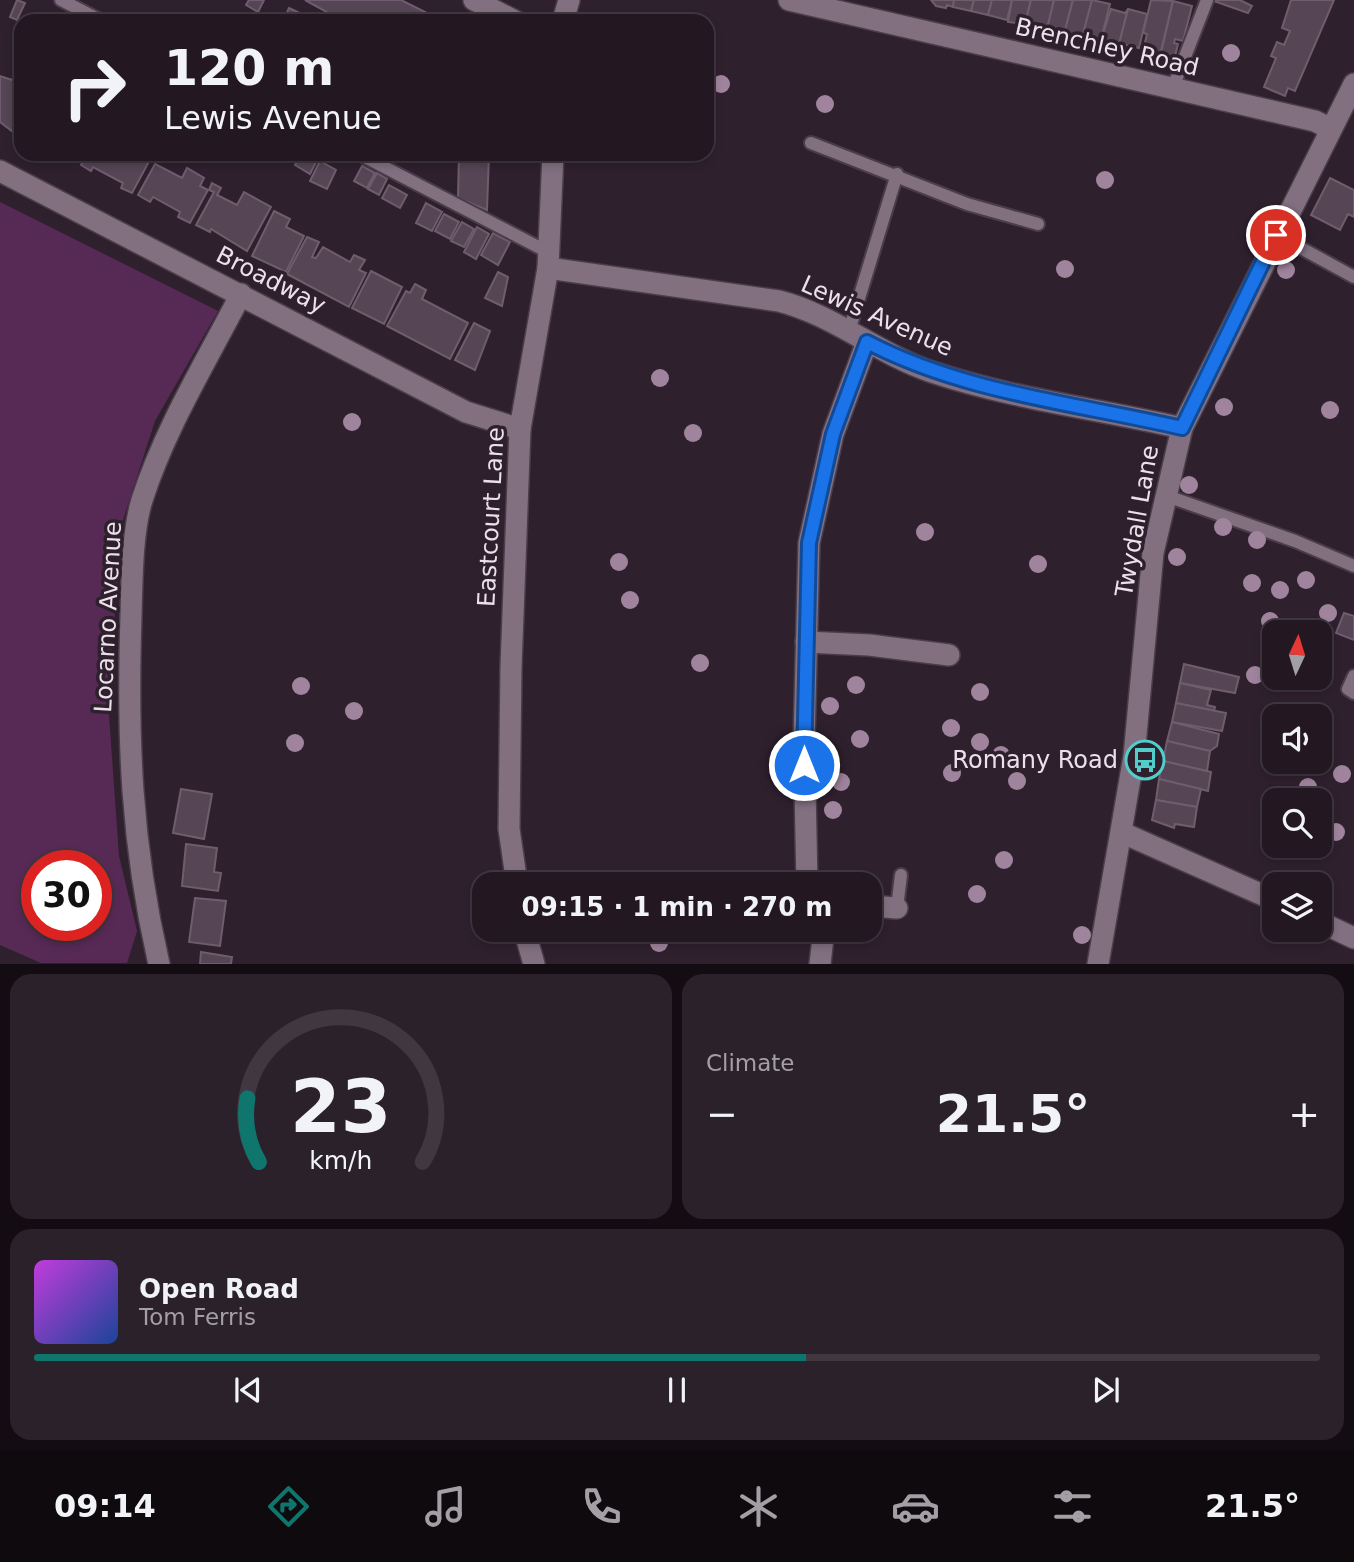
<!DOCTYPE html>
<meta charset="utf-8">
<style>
body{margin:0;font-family:"DejaVu Sans",sans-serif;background:#2b212a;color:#f1f3f6;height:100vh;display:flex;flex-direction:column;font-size:26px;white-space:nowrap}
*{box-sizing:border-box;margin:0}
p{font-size:23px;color:#a3a0a5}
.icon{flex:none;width:38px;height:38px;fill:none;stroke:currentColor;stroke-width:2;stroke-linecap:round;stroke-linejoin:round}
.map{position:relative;height:964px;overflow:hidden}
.sheet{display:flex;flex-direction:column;gap:10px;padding:10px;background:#130d13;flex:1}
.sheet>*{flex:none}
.guide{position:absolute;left:14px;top:14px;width:700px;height:147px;border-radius:21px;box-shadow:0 4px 10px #0003,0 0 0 2px #403740;background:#231822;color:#f1f3f6;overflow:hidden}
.needle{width:46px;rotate:4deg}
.controls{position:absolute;left:1262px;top:620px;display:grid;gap:14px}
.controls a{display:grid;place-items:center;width:70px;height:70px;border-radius:14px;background:#231822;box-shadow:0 4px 10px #0003,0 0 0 2px #403740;font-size:35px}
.speed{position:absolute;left:21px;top:850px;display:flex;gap:14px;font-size:35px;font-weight:700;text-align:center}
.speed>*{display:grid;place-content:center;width:91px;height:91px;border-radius:50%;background:#231822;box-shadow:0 4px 10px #0003,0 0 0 2px #403740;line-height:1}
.speed .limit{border:10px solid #d22;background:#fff;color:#111}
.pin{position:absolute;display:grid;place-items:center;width:60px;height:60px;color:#fff;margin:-30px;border:4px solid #fff;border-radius:50%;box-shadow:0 2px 7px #0007}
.me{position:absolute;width:77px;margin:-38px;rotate:0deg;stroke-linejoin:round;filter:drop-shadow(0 0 5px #0008)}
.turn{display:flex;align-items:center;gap:24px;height:147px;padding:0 35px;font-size:32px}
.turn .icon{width:91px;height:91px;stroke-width:2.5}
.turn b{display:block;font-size:49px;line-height:60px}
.big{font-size:52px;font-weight:700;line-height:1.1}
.sheet .tile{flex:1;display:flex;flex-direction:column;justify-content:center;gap:10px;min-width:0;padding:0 24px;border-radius:21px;background:#2b212a}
.sheet .dial{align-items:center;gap:0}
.dial svg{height:182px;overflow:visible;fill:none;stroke:#403740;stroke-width:7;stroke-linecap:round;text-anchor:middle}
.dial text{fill:#f1f3f6;stroke:none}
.song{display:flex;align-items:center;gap:21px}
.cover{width:84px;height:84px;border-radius:10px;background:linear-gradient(135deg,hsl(290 70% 55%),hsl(220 70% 35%))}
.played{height:7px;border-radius:4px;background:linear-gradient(90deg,#0f766e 60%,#403740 60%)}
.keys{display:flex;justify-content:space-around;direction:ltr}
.heat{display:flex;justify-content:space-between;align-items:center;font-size:38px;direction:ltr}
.sheet .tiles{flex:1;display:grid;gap:10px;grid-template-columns:1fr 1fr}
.tile:last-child{grid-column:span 2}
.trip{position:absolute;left:472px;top:872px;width:410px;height:70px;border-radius:21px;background:#231822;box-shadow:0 4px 10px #0003,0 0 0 2px #403740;font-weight:700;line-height:70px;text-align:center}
.menu{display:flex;height:112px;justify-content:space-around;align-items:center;background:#0e0a0e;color:#a3a0a5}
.menu .icon{width:49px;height:49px}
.menu .active{color:#0f766e}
.menu b{font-size:32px;color:#f1f3f6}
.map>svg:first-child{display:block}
</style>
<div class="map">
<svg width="1354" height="964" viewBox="0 0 1354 964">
<rect width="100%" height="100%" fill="#2f202e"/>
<path fill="#572a56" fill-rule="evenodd" d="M0,202L218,311L155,421L122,523L108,701L119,856L137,931L127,963H41L0,945ZM37,866H96V926H37Z"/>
<g fill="#564555" stroke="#6f5d6e" stroke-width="2">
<polygon points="17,0 25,3 17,20 10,17"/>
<polygon points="249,0 264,0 258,12 246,5"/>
<polygon points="305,0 401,0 435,17 433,21 374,21 363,16 361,21 345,18 343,21"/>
<polygon points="931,0 954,0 953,7 947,5 946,8 936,6"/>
<polygon points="954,0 974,0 971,11 953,7"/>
<polygon points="974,0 992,0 988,15 971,11"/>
<polygon points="992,0 1012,0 1007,20 988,15"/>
<polygon points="1012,0 1031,0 1025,24 1008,22"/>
<polygon points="1031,0 1054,0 1047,29 1025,24"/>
<polygon points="1054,0 1073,0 1064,34 1047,29"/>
<polygon points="1073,0 1092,0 1082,38 1064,34"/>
<polygon points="1092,0 1110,4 1100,43 1082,38"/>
<polygon points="1151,0 1173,1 1160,55 1143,51 1147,34 1143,33"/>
<polygon points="1211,0 1240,0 1252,6 1248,13"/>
<polygon points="1291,0 1334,0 1295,91 1288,88 1285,96 1264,87 1276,58 1271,56 1277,42 1284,45 1290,31 1282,28"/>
<polygon points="1173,1 1192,6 1183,41 1175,39 1174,43 1178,44 1175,56 1161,53"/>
<polygon points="289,8 304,15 301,21 283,21"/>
<polygon points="1111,9 1125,13 1128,9 1118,48 1100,43"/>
<polygon points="1128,9 1147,14 1139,48 1126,45 1124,49 1118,48"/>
<polygon points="16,73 21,76 18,92 21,94 21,127 17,135 0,122 0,76 12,80"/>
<polygon points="87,154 135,154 142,158 144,154 153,154 132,193 121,188 123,183 93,167 91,171 81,165"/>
<polygon points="301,154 320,154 310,174 295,165"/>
<polygon points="459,154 489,154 487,210 458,198"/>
<polygon points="320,161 336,170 327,189 310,181"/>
<polygon points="155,164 182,178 187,168 204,178 200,186 208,190 190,223 178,217 180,212 153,197 150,202 138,195"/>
<polygon points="362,166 375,173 367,188 354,181"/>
<polygon points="377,173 387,179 379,195 368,189"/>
<polygon points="1330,178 1354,190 1354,217 1348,214 1340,230 1311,215"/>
<polygon points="212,183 221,188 217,195 237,205 244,192 271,207 247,251 211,229 210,232 196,225 214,192 209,190"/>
<polygon points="389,185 407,195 400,208 382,198"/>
<polygon points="426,203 442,212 432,231 416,223"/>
<polygon points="274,211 290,219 286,227 304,236 286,272 252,256"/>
<polygon points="444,214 459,222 450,239 435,231"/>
<polygon points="462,222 474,229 464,247 451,241"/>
<polygon points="477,227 489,234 476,259 464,252"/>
<polygon points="493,233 510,242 498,265 481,255"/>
<polygon points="307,237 319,242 312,257 316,258 323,247 350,262 354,255 365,260 359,270 366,273 349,307 287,274"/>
<polygon points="371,271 402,287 384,324 352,308"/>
<polygon points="498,272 508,277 502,306 485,298"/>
<polygon points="415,284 426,290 422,299 468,323 450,359 387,326 406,291 410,293"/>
<polygon points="474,323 490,331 475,370 455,360"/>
<polygon points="1344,613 1354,616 1354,640 1336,633"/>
<polygon points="1184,664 1239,677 1235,693 1180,683"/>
<polygon points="1180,683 1211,690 1207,705 1215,707 1214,711 1176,703"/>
<polygon points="1176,703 1226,713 1222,731 1172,722"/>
<polygon points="1172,722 1219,734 1217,746 1210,751 1167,741"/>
<polygon points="1167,741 1210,751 1207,771 1163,761"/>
<polygon points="1163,761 1211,772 1208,791 1159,779"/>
<polygon points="1159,779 1201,789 1197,807 1156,800"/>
<polygon points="181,789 212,794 204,839 173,833"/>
<polygon points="1156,800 1197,807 1194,827 1175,824 1174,828 1152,820"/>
<polygon points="186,844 217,848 214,872 221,873 218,891 182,886"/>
<polygon points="195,898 226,901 220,946 189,942"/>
<polygon points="201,952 232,957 231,964 200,964"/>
</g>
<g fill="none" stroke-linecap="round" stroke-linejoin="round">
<defs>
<g id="lane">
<polyline points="61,0 102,21"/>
<polyline points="1172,90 1207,0"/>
<polyline points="811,143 967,204 1038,224"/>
<polyline points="359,154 548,252"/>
<polyline points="1277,235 1354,277"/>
<polyline points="849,331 897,174"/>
<polyline points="1164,495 1295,541 1354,566"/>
<polyline points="1354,676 1348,689 1354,693"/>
<polyline points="897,908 901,875"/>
</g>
<g id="street">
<polyline points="474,0 515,21"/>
<polyline points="789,0 1315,121 1331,129"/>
<polyline points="563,21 569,0"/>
<polyline points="0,171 466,412 520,429"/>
<path d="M548,268L779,301C834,315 878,354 932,372C1013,399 1099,409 1182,428"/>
<polyline points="806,642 869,645 949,655"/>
<polyline points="1123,833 1274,900"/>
<polyline points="517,884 509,829 511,667 520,429 548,268 553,154"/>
<polyline points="807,884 804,741 809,543 833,434 867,342"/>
<polyline points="870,906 897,908"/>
<polyline points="1320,922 1354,938"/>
<polyline points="524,929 534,964"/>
<path d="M159,964C131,843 127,739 131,616C132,581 132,532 142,500C165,428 207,360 241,294"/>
<polyline points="820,964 824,929"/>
<polyline points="1098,964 1134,756 1153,553 1182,428 1354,84"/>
</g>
</defs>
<use href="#lane" stroke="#4a3d49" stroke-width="16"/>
<use href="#street" stroke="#4a3d49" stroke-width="24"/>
<use href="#lane" stroke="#827081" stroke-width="12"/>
<use href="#street" stroke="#827081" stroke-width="21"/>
</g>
<g fill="#a0849e">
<circle cx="1231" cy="53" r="9"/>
<circle cx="721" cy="84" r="9"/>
<circle cx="825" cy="104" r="9"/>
<circle cx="1105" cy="180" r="9"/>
<circle cx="1065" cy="269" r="9"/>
<circle cx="1286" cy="270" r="9"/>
<circle cx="660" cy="378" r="9"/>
<circle cx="1224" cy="407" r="9"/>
<circle cx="1330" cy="410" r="9"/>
<circle cx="352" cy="422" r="9"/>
<circle cx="693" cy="433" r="9"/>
<circle cx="1189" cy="485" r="9"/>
<circle cx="1223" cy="527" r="9"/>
<circle cx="925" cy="532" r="9"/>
<circle cx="1257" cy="540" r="9"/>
<circle cx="1177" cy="557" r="9"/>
<circle cx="619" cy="562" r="9"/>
<circle cx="1038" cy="564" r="9"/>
<circle cx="1306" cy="580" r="9"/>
<circle cx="1252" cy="583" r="9"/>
<circle cx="1280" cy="590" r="9"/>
<circle cx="630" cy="600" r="9"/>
<circle cx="1328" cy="613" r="9"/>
<circle cx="1270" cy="621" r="9"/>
<circle cx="700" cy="663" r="9"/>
<circle cx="1255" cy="675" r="9"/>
<circle cx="856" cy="685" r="9"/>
<circle cx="301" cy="686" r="9"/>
<circle cx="980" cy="692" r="9"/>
<circle cx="830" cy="706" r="9"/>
<circle cx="354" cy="711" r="9"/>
<circle cx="951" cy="728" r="9"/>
<circle cx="860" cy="739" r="9"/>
<circle cx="980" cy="742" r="9"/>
<circle cx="295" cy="743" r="9"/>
<circle cx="828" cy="755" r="9"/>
<circle cx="1001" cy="755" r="9"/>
<circle cx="952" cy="773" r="9"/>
<circle cx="1342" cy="774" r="9"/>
<circle cx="1017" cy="781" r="9"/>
<circle cx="841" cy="782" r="9"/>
<circle cx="1308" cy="787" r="9"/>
<circle cx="833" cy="810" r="9"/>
<circle cx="1336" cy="832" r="9"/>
<circle cx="1004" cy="860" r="9"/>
<circle cx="977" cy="894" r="9"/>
<circle cx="1082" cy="935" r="9"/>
<circle cx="659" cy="943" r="9"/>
</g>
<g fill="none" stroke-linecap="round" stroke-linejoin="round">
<defs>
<path id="route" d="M804,765L809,543L833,434L867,342C965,393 1075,403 1182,428L1276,235"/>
</defs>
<use href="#route" stroke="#114b97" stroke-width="18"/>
<use href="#route" stroke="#1a73e8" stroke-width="12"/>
</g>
<defs>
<symbol id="bus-ring" viewBox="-11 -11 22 22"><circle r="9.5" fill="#2f202e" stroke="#53cdc9" stroke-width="1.5"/><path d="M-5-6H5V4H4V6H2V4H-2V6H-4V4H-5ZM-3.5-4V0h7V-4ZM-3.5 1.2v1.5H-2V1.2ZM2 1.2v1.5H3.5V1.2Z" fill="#53cdc9"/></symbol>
</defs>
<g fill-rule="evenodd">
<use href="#bus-ring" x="1123" y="738" width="44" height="44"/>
</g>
<g text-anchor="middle" stroke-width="7" stroke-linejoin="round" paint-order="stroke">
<g font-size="24" fill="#ece1eb" stroke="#2f202e">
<text transform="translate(1107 47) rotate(13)" y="8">Brenchley Road</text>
<text transform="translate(271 280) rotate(27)" y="8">Broadway</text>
<text transform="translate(877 316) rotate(24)" y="8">Lewis Avenue</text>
<text transform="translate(491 517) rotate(-87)" y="8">Eastcourt Lane</text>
<text transform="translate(1137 521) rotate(-80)" y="8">Twydall Lane</text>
<text transform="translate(108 617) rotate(-87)" y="8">Locarno Avenue</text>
</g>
<g font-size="24" fill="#ece1eb" stroke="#2f202e" text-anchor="end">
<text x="1118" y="768">Romany Road</text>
</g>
</g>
</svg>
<div class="controls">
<a><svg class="needle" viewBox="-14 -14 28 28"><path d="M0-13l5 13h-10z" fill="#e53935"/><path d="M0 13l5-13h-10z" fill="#a3a0a5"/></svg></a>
<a><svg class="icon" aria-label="sound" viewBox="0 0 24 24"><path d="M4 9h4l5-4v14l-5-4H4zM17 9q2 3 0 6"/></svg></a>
<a><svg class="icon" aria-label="search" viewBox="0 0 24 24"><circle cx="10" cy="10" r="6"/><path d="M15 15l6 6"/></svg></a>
<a><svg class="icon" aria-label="layers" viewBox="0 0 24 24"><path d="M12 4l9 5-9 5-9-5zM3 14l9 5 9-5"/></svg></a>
</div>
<div class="speed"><div class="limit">30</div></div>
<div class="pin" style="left:1276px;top:235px;background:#d93025"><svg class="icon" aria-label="arrive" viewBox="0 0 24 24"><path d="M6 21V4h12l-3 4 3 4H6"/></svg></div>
<svg class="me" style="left:804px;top:765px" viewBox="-20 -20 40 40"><circle r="17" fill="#1a73e8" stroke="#fff" stroke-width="3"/><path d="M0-11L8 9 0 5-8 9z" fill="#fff"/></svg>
<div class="trip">09:15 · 1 min · 270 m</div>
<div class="guide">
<div class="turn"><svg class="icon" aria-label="right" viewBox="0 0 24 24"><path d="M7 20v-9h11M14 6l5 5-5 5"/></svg><div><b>120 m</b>Lewis Avenue</div></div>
</div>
</div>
<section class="sheet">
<div class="tiles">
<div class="tile dial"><svg viewBox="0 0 100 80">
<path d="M14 69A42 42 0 1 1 86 69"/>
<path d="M14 69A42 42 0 0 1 9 41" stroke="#0f766e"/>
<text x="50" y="56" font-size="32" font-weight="700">23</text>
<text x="50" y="72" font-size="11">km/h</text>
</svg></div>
<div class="tile"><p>Climate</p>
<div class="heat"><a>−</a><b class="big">21.5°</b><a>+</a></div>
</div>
<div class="tile">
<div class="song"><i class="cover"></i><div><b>Open Road</b><p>Tom Ferris</p></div></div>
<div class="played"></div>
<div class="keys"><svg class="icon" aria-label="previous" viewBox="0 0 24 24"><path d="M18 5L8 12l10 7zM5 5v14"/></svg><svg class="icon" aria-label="pause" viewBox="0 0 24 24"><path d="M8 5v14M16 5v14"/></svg><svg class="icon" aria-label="next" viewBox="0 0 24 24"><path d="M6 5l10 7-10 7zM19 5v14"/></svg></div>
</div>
</div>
</section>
<nav class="menu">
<b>09:14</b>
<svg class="icon active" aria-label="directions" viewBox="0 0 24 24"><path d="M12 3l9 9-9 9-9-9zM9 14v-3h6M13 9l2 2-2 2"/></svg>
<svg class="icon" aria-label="music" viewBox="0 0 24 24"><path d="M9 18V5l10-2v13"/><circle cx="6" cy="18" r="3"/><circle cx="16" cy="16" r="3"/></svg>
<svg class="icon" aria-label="phone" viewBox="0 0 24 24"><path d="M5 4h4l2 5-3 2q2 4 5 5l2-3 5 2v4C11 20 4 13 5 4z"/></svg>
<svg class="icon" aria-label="climate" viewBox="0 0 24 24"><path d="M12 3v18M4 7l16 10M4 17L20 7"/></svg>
<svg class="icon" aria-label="car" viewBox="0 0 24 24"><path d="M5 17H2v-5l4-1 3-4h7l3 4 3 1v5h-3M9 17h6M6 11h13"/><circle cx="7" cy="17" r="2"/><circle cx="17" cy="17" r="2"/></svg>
<svg class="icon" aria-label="filters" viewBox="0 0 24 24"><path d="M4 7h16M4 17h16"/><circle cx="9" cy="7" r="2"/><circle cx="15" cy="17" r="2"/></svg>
<b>21.5°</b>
</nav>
